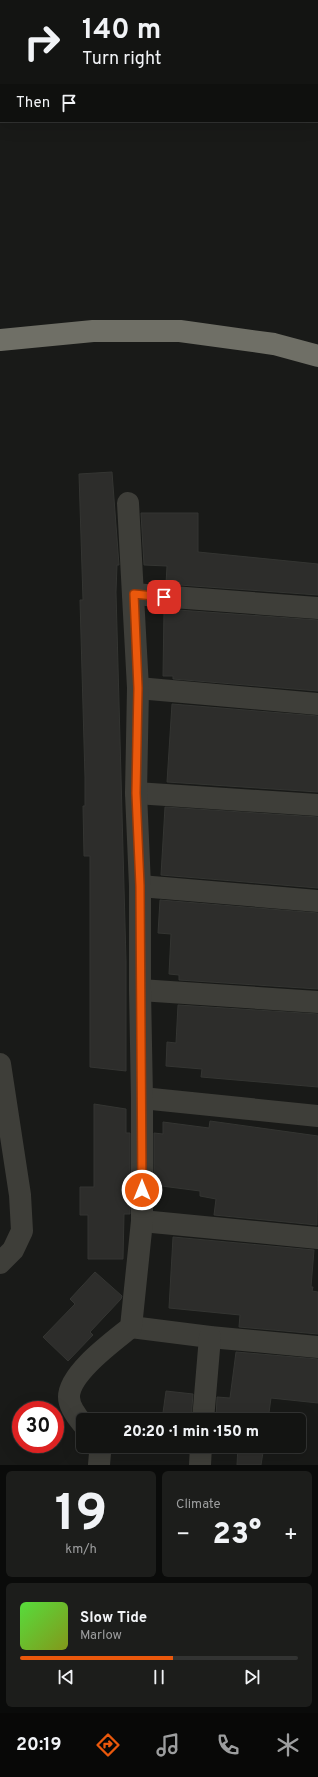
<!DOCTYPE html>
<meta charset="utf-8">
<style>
body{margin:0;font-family:Overpass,sans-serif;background:#1c1d1b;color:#f1f3f6;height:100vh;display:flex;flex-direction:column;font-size:15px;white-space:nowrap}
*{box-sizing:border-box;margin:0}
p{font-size:13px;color:#9d9e9f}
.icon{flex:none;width:22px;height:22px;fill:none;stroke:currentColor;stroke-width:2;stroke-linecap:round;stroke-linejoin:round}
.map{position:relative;height:1465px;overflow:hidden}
.sheet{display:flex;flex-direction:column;gap:6px;padding:6px;background:#0a0b0a;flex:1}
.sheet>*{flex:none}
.guide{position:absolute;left:0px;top:0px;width:318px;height:122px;box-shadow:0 4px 16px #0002,0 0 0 1px #323332;background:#131412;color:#f1f3f6;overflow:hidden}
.speed{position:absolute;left:12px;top:1401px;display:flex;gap:8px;font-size:20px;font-weight:700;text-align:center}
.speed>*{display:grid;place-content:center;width:52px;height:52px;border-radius:50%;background:#131412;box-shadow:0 4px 16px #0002,0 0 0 1px #323332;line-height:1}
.speed .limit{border:6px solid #d22;background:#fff;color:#111}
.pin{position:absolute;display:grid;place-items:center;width:34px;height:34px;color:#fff;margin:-17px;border-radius:8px;box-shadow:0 2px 6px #0006}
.me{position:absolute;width:44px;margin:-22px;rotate:0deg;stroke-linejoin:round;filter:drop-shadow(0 0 3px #0008)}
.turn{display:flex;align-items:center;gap:14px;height:84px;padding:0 16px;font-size:18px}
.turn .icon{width:52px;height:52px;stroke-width:2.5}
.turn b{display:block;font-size:28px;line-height:34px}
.then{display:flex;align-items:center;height:38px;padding:0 16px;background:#0003;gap:8px;font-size:15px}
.big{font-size:30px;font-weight:800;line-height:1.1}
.sheet .card{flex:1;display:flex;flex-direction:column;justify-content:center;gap:6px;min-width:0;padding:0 14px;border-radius:6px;background:#1c1d1b}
.sheet .dial{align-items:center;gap:0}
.dial b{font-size:52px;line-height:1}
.song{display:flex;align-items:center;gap:12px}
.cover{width:48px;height:48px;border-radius:6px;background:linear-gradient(135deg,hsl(110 70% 55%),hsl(70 70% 35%))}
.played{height:4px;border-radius:2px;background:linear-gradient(90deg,#ea580c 55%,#323332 55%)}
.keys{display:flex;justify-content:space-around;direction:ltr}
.heat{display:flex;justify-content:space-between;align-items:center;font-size:22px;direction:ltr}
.sheet .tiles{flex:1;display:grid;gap:6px;grid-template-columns:1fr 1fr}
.card:last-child{grid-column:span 2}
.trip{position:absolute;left:76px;top:1413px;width:230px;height:40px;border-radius:6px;background:#131412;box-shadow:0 4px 16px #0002,0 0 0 1px #323332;font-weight:800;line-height:40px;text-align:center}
.dock{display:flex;height:64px;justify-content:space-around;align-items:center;background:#080807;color:#9d9e9f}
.dock .icon{width:28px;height:28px}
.dock .selected{color:#ea580c}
.dock b{font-size:18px;color:#f1f3f6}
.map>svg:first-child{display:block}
</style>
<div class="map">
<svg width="318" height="1465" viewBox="0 0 318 1465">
<rect width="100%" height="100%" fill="#191a18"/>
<g fill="#2d2d2b" stroke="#343532">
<polygon points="112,472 119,565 117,565 116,592 126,961 126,1071 90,1067 90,856 84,856 83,806 85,806 85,778 80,600 83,600 79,474"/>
<polygon points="141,513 198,513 198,552 318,564 318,595 166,584 167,566 144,565"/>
<polygon points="164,609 318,620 318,691 173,679 173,676 163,676"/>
<polygon points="172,704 318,716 318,792 167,782"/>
<polygon points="165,807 318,817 318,888 161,875"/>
<polygon points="160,900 318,913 318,989 179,980 179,975 169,974 171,934 158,933"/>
<polygon points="178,1005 318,1014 318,1087 201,1077 202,1069 166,1066 167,1042 176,1043"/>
<polygon points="94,1104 126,1109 126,1133 130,1133 130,1214 124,1214 123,1259 88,1259 88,1215 80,1215 80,1187 94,1187"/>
<polygon points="210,1121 318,1136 317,1225 214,1215 216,1199 200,1196 200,1191 154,1185 154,1133 163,1134 163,1122 209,1128"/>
<polygon points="173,1237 314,1250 311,1287 313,1287 312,1291 318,1292 318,1334 239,1327 240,1315 169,1308"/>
<polygon points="95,1272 122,1296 121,1299 90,1332 93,1335 68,1361 43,1337 75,1304 70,1299"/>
<polygon points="236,1352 318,1359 318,1403 271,1398 268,1420 216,1420 217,1397 230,1398"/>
<polygon points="166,1391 193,1394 191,1420 162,1420"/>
<polygon points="238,1446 264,1446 261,1465 237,1465"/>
</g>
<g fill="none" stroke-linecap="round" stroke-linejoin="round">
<g stroke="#3e3e39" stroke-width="22">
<polyline points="133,594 318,608"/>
<polyline points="138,688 318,704"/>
<polyline points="136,793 318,805"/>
<polyline points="140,886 318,901"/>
<polyline points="140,990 318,1002"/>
<polyline points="0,1064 20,1195 22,1231 13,1250 0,1263"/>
<polyline points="142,1098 318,1116"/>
<polyline points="142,1221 318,1238"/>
<polyline points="131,1327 210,1337 318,1347"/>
<polyline points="203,1420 210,1337"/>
<path d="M83,1424C77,1417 69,1407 69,1397C69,1373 114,1341 131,1327L142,1221V1098L140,990V886L136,793L138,688L128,503"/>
<polyline points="98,1446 100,1453 99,1465"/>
<polyline points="200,1465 201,1446"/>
</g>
<polyline stroke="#6f6f66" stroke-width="22" points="0,340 93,331 180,331 274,344 318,356"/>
</g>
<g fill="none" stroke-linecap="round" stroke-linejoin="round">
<defs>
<polyline id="route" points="142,1190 140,886 136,793 138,688 134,594 164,597"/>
</defs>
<use href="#route" stroke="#983908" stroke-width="10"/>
<use href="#route" stroke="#ea580c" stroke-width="7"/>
</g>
</svg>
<div class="speed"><div class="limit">30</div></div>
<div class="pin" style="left:164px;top:597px;background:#d93025"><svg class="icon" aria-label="arrive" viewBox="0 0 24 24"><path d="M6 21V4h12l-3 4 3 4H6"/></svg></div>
<svg class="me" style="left:142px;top:1190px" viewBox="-20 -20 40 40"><circle r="17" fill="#ea580c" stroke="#fff" stroke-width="3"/><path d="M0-11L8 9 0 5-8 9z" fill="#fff"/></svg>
<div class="trip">20:20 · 1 min · 150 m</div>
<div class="guide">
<div class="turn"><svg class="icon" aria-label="right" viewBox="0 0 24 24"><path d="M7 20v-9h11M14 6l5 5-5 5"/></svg><div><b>140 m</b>Turn right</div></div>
<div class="then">Then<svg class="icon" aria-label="arrive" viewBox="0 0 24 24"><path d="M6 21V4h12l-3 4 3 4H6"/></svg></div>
</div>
</div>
<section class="sheet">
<div class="tiles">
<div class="card dial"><b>19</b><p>km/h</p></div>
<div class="card"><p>Climate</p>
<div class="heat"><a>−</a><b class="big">23°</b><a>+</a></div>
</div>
<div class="card">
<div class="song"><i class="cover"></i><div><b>Slow Tide</b><p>Marlow</p></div></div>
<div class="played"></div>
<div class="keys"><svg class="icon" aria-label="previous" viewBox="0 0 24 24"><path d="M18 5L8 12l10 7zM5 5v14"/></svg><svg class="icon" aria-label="pause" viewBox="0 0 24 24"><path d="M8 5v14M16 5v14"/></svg><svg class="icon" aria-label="next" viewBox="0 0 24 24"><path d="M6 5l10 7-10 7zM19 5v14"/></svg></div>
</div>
</div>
</section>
<nav class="dock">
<b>20:19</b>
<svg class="icon selected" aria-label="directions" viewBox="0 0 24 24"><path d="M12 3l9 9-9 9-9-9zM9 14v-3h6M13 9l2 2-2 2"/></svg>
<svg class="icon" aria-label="music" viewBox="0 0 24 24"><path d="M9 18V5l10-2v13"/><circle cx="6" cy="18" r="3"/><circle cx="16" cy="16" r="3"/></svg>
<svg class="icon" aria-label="phone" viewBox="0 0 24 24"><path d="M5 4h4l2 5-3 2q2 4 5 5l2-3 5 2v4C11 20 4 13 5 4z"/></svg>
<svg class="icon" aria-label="climate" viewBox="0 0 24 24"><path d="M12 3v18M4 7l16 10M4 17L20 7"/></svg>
</nav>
